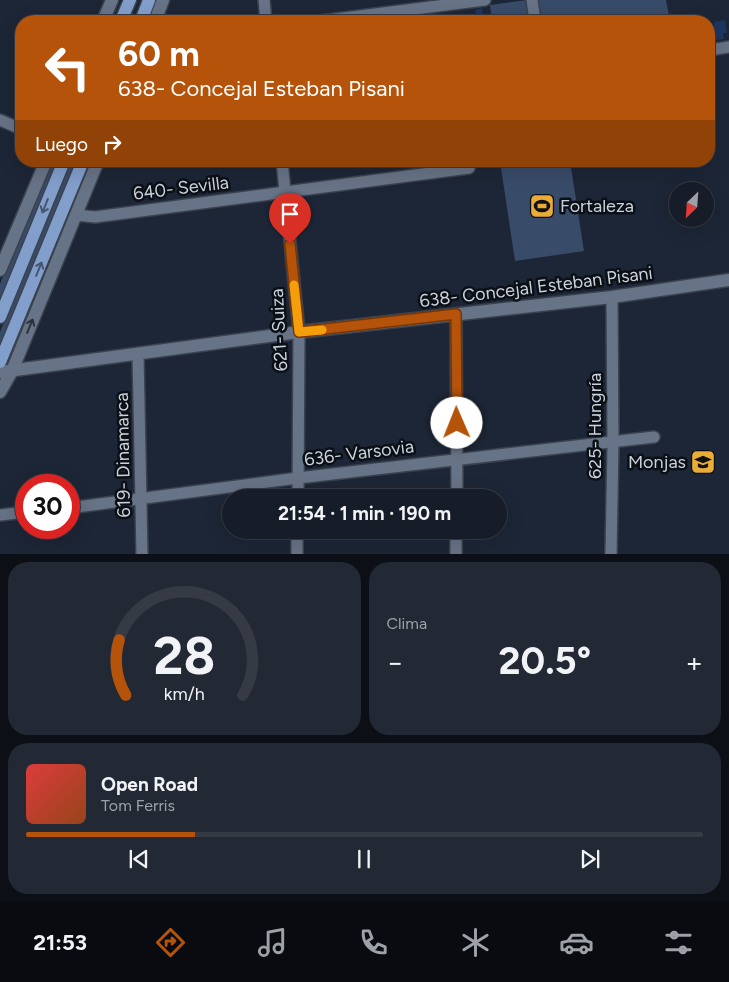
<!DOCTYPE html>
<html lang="es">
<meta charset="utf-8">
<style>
body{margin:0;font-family:Figtree,sans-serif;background:#232934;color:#f1f3f6;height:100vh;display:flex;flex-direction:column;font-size:19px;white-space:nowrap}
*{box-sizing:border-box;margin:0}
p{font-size:16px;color:#9ea1a8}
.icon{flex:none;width:28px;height:28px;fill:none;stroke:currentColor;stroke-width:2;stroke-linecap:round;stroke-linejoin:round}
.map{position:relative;height:554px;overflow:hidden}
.details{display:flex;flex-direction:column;gap:8px;padding:8px;background:#0c0f16;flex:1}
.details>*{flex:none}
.top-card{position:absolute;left:15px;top:15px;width:700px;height:152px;border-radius:20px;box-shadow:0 5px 20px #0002,0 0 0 1px #353a45;background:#b45309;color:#fff;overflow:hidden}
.needle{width:32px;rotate:205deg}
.controls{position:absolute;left:669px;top:182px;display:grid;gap:10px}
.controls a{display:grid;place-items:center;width:45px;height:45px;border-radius:50%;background:#161c28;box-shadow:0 5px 20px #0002,0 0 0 1px #353a45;font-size:25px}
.speed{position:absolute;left:15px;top:474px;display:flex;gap:10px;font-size:25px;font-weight:700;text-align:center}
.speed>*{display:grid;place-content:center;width:65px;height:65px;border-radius:50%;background:#161c28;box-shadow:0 5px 20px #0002,0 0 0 1px #353a45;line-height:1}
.speed .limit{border:8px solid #d22;background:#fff;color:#111}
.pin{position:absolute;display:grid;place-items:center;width:42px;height:42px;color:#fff;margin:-51px -21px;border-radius:50% 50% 50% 0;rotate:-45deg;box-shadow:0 0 5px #0007}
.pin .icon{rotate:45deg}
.me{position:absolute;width:55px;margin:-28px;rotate:359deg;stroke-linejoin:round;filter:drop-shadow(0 0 4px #0008)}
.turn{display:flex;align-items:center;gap:18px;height:105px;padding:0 20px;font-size:22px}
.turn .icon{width:65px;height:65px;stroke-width:2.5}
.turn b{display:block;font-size:35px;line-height:42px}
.then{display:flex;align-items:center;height:48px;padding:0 20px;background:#0003;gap:10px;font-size:19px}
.big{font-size:38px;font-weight:700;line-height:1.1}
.details .widget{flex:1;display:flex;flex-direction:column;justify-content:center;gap:8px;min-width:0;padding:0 18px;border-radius:20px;background:#232934}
.details .dial{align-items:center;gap:0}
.dial svg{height:130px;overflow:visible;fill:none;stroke:#353a45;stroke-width:7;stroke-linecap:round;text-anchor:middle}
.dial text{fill:#f1f3f6;stroke:none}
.song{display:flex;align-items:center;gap:15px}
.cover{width:60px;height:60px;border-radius:8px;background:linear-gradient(135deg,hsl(0 70% 55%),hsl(20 70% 35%))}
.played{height:5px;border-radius:2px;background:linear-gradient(90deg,#b45309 25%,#353a45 25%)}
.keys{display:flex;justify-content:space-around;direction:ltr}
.heat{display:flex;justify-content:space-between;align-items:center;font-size:28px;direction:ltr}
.details .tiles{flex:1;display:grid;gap:8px;grid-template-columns:1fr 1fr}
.widget:last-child{grid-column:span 2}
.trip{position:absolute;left:222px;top:489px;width:285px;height:50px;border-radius:25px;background:#161c28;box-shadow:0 5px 20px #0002,0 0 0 1px #353a45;font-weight:700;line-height:50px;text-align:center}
.tabs{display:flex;height:80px;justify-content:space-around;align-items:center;background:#090b10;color:#9ea1a8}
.tabs .icon{width:35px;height:35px}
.tabs .active{color:#b45309}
.tabs b{font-size:22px;color:#f1f3f6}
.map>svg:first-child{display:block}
</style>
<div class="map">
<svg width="729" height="555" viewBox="0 0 729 555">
<rect width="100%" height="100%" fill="#1d2636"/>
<g fill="#384b69">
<polygon points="527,0 529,21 492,21 490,5"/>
<polygon points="537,0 666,0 670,21 540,21"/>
<polygon points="50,161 59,161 0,306 0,284"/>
<polygon points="71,161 79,161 0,355 0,332"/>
<polygon points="88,161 94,161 15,355 9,356"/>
<polygon points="500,161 570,161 584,251 515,261"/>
</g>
<g fill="#1d3660">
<polygon points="482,8 484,21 470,21 470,17 476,17 475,10"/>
<polygon points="725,20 727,33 723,33 724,39 716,40 714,22"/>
</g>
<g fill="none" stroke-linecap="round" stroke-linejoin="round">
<defs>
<g id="minor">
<polyline points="264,0 266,21"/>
<polyline points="532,0 535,21"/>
<polyline points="320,21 485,0"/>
<polyline points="709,50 729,47"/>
<polyline points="0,120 21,129"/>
<polyline points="282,161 299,332 298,498"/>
<polyline points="76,215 95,217 469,168"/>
<polyline points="456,314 457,498"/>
<polyline points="138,354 142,555"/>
<polyline points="69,508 298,478 654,437"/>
<polyline points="0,515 26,512"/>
<polyline points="297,555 297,530"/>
<polyline points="456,555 456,530"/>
<polyline points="611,555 613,443 612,297"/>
</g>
<g id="tertiary">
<polyline points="103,21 112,0"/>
<polyline points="155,21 163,0"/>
<polyline points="0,270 46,161"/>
<polyline points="0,372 299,332 612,297 729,280"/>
<polyline points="0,392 12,371 98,161"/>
</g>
<g id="primary">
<polyline points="121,21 130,0"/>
<polyline points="141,21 149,0"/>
<polyline points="0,317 64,161"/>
<polyline points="0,362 83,161"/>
</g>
</defs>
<use href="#minor" stroke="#3a424f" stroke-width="14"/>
<use href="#tertiary" stroke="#3a424f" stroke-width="15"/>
<use href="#primary" stroke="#3a424f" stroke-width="15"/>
<use href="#minor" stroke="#677386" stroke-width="11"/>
<use href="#tertiary" stroke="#677386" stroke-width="12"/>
<use href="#primary" stroke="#829ecb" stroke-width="12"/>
</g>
<defs><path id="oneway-shaft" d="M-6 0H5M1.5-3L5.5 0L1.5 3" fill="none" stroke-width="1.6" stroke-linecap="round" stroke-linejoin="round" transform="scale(1.25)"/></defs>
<g stroke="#465670">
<use href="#oneway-shaft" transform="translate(45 206) rotate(112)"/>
<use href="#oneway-shaft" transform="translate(39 269) rotate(-68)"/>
</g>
<use stroke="#2b323d" href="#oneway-shaft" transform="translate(30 326) rotate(-68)"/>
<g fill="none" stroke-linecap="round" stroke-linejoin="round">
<defs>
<polyline id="route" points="290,244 299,332 456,314 457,423"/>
</defs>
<use href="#route" stroke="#753606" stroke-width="12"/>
<use href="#route" stroke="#b45309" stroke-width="9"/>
<polyline stroke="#f59e0b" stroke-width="9" points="294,285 299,332 322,330"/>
</g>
<defs>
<symbol id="stadium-square" viewBox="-11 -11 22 22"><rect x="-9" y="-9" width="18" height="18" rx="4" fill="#e8ac37" stroke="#0b0f16"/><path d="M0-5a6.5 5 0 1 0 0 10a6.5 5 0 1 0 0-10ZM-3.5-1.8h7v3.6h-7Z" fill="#111"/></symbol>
<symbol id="school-square" viewBox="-11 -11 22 22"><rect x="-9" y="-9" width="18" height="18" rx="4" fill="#e8ac37" stroke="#0b0f16"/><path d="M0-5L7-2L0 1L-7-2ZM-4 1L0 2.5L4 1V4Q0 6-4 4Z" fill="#111"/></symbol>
</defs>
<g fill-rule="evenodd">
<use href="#stadium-square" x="528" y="192" width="28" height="28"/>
<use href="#school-square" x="689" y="448" width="28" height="28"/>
</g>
<g text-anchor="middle" stroke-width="5" stroke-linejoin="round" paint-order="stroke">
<g font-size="18" fill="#cbd2dc" stroke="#0b0f16">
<text transform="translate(181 188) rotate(-7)" y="6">640- Sevilla</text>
<text transform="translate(536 287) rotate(-7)" y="6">638- Concejal Esteban Pisani</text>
<text transform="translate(279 330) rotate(-93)" y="6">621- Suiza</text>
<text transform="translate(595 426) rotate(-90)" y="6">625- Hungría</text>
<text transform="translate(359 453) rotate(-7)" y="6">636- Varsovia</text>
<text transform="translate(123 455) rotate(-91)" y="6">619- Dinamarca</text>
</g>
<g font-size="18" fill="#cbd2dc" stroke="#0b0f16" text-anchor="start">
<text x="560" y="212">Fortaleza</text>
<text x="686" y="468" text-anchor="end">Monjas</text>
</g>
</g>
</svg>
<div class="controls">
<a><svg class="needle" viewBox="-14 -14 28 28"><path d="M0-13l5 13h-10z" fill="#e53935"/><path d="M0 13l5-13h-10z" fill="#9ea1a8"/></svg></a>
</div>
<div class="speed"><div class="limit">30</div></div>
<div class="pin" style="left:290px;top:244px;background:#d93025"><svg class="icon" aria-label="arrive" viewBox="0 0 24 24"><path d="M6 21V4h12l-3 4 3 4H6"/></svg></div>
<svg class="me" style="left:457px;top:423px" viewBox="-20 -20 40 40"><circle r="19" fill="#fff"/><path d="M0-13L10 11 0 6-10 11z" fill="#b45309"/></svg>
<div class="trip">21:54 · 1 min · 190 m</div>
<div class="top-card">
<div class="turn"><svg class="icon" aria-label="left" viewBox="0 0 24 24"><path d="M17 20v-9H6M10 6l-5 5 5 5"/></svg><div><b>60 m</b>638- Concejal Esteban Pisani</div></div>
<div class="then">Luego<svg class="icon" aria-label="right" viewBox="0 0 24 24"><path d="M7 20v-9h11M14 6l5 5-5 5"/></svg></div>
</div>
</div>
<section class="details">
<div class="tiles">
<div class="widget dial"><svg viewBox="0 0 100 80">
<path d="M14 69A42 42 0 1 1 86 69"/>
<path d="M14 69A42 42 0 0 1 10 35" stroke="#b45309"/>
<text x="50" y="56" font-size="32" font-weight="700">28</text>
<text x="50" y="72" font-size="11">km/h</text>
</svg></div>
<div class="widget"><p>Clima</p>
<div class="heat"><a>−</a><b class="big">20.5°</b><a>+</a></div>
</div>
<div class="widget">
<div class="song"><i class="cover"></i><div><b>Open Road</b><p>Tom Ferris</p></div></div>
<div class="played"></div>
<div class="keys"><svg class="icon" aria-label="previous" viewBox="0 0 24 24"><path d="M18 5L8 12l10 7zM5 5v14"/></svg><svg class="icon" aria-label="pause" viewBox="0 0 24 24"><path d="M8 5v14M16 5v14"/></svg><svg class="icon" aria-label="next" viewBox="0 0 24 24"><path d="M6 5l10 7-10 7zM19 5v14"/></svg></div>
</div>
</div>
</section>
<nav class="tabs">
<b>21:53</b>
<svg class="icon active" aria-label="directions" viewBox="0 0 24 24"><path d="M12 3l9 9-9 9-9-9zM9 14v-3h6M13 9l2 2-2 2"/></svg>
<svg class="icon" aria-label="music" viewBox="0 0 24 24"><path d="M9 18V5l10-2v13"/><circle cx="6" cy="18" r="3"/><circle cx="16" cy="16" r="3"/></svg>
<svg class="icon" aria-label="phone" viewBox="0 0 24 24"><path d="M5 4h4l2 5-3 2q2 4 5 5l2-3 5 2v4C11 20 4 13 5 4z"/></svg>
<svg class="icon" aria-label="climate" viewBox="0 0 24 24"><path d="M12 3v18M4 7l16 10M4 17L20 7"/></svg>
<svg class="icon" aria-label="car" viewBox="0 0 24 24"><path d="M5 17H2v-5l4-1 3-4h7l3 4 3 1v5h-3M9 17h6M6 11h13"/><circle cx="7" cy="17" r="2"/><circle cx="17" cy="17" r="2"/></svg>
<svg class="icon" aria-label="filters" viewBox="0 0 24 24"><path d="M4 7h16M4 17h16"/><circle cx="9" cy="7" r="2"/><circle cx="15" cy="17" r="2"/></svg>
</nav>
